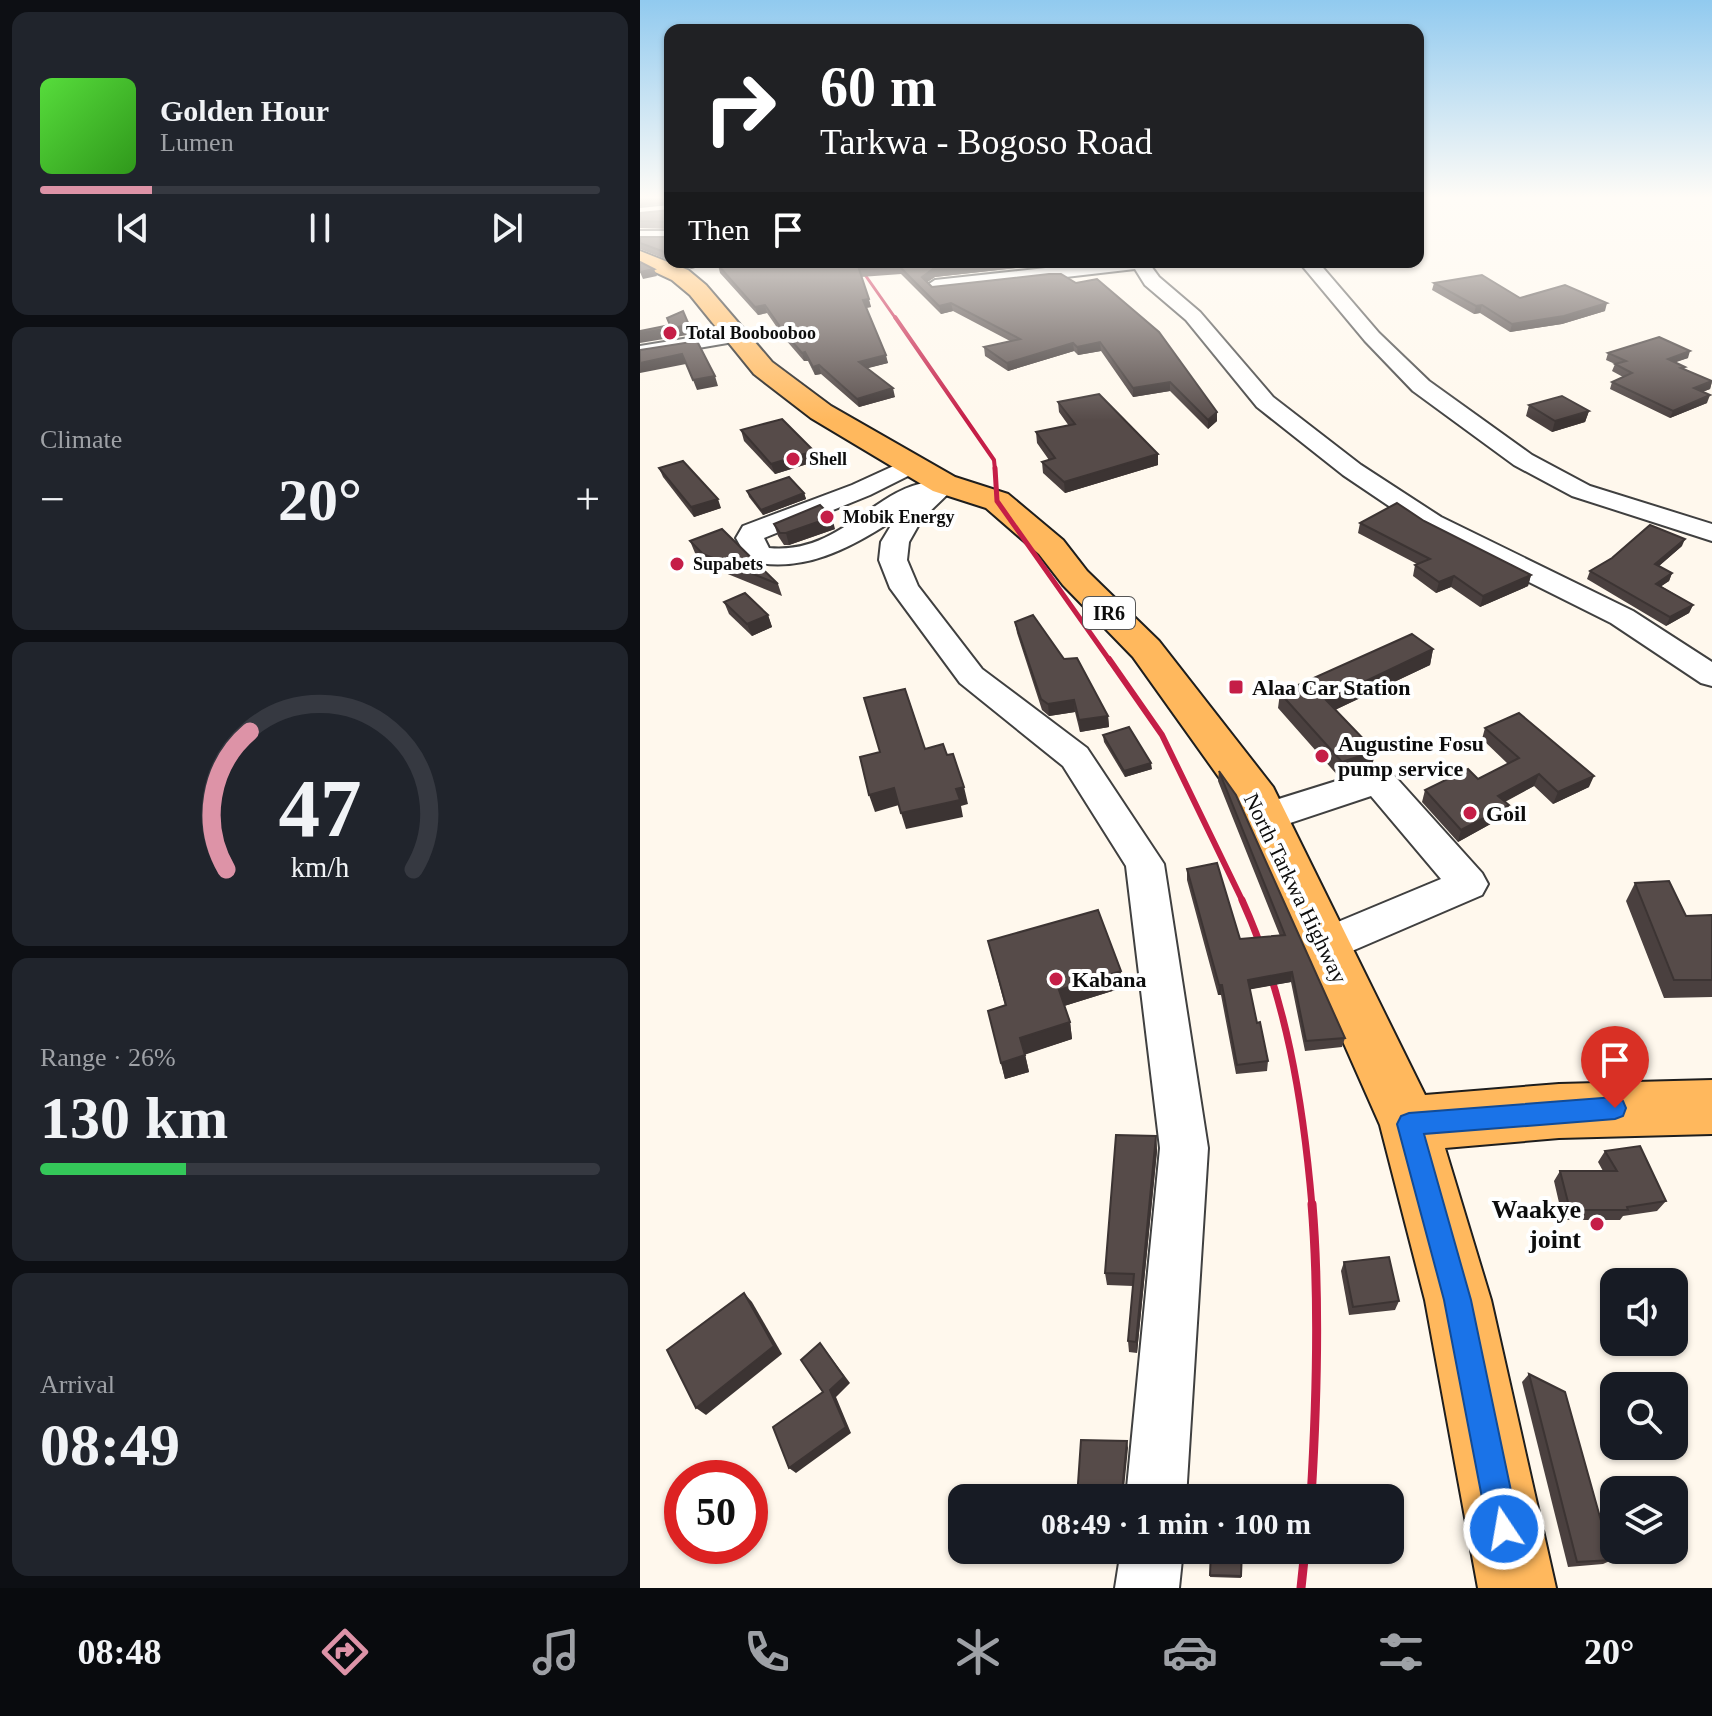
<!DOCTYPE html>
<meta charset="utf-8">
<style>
body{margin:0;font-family:Georgia,serif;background:#20242c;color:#f1f3f6;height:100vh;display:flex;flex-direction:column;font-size:30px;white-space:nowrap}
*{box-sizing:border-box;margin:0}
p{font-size:26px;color:#9ea1a6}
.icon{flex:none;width:44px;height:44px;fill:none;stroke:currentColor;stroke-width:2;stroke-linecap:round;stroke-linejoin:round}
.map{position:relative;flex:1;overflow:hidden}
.sheet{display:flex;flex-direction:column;gap:12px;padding:12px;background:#0d0f14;width:640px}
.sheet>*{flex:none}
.guide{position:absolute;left:24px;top:24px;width:760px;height:244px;border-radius:16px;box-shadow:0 2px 6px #0004;background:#202124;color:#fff;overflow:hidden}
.controls{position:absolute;left:960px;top:1268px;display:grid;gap:16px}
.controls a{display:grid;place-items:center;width:88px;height:88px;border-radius:16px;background:#171b24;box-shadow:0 2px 6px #0004;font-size:40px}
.speed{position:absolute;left:24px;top:1460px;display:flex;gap:16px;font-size:40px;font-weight:700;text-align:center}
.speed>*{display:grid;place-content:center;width:104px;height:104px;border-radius:50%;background:#171b24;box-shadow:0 2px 6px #0004;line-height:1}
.speed .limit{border:12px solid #d22;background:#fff;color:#111}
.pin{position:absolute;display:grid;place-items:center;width:68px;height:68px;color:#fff;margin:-82px -34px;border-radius:50% 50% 50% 0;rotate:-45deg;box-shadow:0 0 8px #0007}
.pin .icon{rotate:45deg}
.me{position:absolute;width:88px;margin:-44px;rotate:348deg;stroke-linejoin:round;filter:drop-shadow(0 0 6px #0008)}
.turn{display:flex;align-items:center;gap:28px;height:168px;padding:0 24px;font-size:36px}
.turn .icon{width:104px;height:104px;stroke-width:2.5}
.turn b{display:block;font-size:56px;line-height:68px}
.then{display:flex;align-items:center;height:76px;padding:0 24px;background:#0003;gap:16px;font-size:30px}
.big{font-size:60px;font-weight:800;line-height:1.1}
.sheet .widget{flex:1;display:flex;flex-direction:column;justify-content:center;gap:12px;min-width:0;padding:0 28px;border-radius:16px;background:#20242c}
.sheet .dial{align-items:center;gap:0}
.dial svg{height:208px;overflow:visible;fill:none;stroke:#363941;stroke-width:7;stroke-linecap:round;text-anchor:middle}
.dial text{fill:#f1f3f6;stroke:none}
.song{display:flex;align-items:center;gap:24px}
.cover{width:96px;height:96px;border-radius:12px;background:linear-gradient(135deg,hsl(110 70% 55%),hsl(110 70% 35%))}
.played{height:8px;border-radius:4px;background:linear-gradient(90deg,#dd93a7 20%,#363941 20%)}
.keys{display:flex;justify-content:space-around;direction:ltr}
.heat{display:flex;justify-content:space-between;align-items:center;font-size:44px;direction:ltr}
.charge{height:12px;border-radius:6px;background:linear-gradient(90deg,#34c759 26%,#363941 0)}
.trip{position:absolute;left:308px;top:1484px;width:456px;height:80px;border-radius:16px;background:#171b24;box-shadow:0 2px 6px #0004;font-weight:800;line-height:80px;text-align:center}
.dock{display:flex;height:128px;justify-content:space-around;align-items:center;background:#090b0e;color:#9ea1a6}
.dock .icon{width:56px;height:56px}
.dock .on{color:#dd93a7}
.dock b{font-size:36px;color:#f1f3f6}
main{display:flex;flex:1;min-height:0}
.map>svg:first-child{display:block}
</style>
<main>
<section class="sheet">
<div class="widget">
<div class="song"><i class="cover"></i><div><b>Golden Hour</b><p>Lumen</p></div></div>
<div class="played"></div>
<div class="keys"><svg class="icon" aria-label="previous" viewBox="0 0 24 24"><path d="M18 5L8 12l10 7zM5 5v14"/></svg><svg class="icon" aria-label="pause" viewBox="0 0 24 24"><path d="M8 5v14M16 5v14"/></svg><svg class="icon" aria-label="next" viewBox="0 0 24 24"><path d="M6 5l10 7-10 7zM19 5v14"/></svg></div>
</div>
<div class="widget"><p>Climate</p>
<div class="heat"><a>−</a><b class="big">20°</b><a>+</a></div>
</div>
<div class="widget dial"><svg viewBox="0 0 100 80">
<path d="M14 69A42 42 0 1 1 86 69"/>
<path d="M14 69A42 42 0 0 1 23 16" stroke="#dd93a7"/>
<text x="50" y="56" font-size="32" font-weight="700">47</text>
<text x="50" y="72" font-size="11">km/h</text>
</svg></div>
<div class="widget"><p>Range · 26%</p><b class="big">130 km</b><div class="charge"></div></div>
<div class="widget"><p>Arrival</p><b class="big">08:49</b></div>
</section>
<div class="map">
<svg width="1072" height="1588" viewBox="0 0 1072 1588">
<rect width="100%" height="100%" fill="#fff8ed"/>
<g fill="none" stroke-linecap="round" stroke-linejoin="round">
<defs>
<g id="minor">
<polygon points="30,205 30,215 0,218 0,208"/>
<rect x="0" y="231" width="30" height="10"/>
<polygon points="460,262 508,262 519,277 560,312 633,397 721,465 801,517 993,611 1072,662 1072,686 1061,683 971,623 783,529 703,475 617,407 546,320 505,285 495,269 295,292 286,286 295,280"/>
<polygon points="659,262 678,262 739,333 789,381 892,455 950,486 1072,524 1072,541 932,496 874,465 773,391 725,341"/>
<polygon points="98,330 108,336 105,340 0,358 0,346"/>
<path d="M271,458L280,460L283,465L280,470L230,495L124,538L129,548C199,555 234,489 289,482C298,481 302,476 313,479L317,484L313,489L282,519L269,542L267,560L278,586L342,669L447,748L524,864L568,1148L546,1498H486L520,1148L486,866L423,766L320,683L250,588L239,560L241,542L255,519C211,548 163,574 109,561L96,538L103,526L212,485Z"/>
<polygon points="738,768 751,772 842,873 848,884 842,895 684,963 669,958 663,946 669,934 801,879 731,796 626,831 613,827 608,817 613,807"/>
<polygon points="481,1550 543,1550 539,1588 475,1588"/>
</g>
<polygon id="major" points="0,251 48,270 66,285 132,362 191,406 315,477 368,494 423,540 447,571 519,641 633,787 785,1095 919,1084 1072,1080 1072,1134 919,1138 805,1148 851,1300 916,1588 838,1588 785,1300 740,1125 598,804 493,657 423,585 399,554 346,508 293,491 171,418 114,374 50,295 32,280 0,265"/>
</defs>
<use href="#minor" stroke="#404040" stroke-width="4"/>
<use href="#major" stroke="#1e1e1e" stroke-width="4"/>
<use href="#minor" fill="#fff" fill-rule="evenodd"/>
<use href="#major" fill="#ffb85d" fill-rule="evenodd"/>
<polyline stroke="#c51e47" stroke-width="3" points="216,262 256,319"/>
<polyline stroke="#c51e47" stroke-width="4" points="255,317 354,460 355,470"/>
<polyline stroke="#c51e47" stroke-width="5" points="355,468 357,501 470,661"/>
<polyline stroke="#c51e47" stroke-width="6" points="469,659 522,735 603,902"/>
<path stroke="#c51e47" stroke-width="7" d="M602,900C646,997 663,1100 672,1206"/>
<g stroke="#c51e47" stroke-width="9">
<path d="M671,1498C677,1400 680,1301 672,1204"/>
<polyline points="661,1588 665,1550"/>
</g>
</g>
<g fill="#4a403f">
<polygon points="0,198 30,198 30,229 0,228 0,213 30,210 30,203 0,206"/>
<polygon points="30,234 30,261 0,249 0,237 28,237"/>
<polygon points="34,262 79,262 51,269"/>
<polygon points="98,262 394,262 394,266 295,277 287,282 292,287 409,274 577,421 568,429 530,391 493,397 461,351 438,355 434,351 368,371 345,356 344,347 370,341 313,311 301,314 261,274 221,277 231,307 226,308 248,363 227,368 255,397 219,407 181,374 175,375 168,361 164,361 145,339 127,313 118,315 80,273 78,265"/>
<polygon points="794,283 880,298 965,311 922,324 870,332 840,313 834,314 792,290"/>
<polygon points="968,353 1048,358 1035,362 1044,369 1072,381 1070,389 1062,392 1067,403 1030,418 970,389 972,382 983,377 972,371 975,364 966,360"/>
<polygon points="418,402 518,465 425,493 403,473 402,462 409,460 397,443 396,432 429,426 419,412"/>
<polygon points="889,405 949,411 945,422 912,432 886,416"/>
<polygon points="101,430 177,461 135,474 104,441"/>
<polygon points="19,468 81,508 54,517 23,477"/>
<polygon points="107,491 164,493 166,499 123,515 109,497"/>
<polygon points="784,521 891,575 888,586 840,607 811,587 796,593 773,576 775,565 777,564 718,533 720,523"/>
<polygon points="134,524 195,529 149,545 144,545 138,536"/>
<polygon points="50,541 138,584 142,596 68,566 55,553"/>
<polygon points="1042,546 1019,566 1032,573 1029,581 1021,586 1053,605 1049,613 1026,626 947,579 950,571"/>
<polygon points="84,602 128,615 132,627 112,636 89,614"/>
<polygon points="375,622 424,659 468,716 469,727 440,732 435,712 409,716 402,710 377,633"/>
<polygon points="793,649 790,665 695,710 735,751 732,767 699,777 638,708 640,693"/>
<polygon points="845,728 949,787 913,804 894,786 865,802 869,805 865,816 818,842 782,802 785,790 838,779 868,764 842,739"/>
<polygon points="463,735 512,769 485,777 464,742"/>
<polygon points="579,771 705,1038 702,1047 665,1051 651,982 610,989 617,1023 628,1061 627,1071 596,1074 581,995 578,995 547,880 547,869 600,939 640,936 578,781"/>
<polygon points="995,883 1046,916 1072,915 1072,997 1024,998 986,901"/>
<polygon points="348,941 482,988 424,1006 430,1022 432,1039 385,1054 389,1072 365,1079 348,1011 365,1006"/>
<polygon points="516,1136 517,1151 497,1353 489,1352 488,1341 493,1286 467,1285 465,1273"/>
<polygon points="965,1151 1026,1201 1017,1211 983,1216 980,1220 923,1220 914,1181 920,1171 963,1171 958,1162"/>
<polygon points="704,1262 759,1301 755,1310 709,1315 701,1271"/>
<polygon points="889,1374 972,1560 963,1564 928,1567 882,1382"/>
<polygon points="571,1550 601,1576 601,1578 570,1577"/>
</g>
<g fill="#3c3433">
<polygon points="30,198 30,203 0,206 0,199"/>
<polygon points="49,262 79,262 51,269"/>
<polygon points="362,262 394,262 394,266 295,277 283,285 282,277 293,269"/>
<polygon points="14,269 17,276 3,279 0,272"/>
<polygon points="229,299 231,307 224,308 223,300"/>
<polygon points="311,303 313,311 301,314 299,306"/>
<polygon points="967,303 965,311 922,324 870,332 872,324"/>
<polygon points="125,305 127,313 118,315 115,307"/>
<polygon points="842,305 840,313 834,314 836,306"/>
<polygon points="49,325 53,334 0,343 0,333"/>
<polygon points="460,342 461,351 438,355 437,347"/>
<polygon points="433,343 434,351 368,371 367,363"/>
<polygon points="1050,351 1048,358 1025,366 1028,359"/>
<polygon points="165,352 168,361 164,361 162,353"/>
<polygon points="42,354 46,364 0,373 0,363"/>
<polygon points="246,355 248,363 221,370 219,362"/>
<polygon points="179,365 181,374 175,375 173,367"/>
<polygon points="75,376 78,386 57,390 53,380"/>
<polygon points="530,382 530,391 493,397 493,388"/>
<polygon points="1072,382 1070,389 1052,396 1054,388"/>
<polygon points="253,388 255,397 219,407 217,399"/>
<polygon points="1070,395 1067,403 1030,418 1033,411"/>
<polygon points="949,411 945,422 912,432 915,421"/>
<polygon points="577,412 577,421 568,429 568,420"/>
<polygon points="174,451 177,461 135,474 131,464"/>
<polygon points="518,454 518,465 425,493 424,482"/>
<polygon points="164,493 166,499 123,515 121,510"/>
<polygon points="78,499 81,508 54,517 51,507"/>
<polygon points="192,517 195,529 149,545 146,533"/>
<polygon points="1045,539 1042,546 1012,572 1015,564"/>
<polygon points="1032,573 1029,581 1013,592 1016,584"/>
<polygon points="891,575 888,586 840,607 843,596"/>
<polygon points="814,576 811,587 796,593 799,582"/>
<polygon points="1053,605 1049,613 1026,626 1030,617"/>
<polygon points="128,615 132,627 112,636 107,624"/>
<polygon points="793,649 790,665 684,715 686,700"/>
<polygon points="434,700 435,712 409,716 408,704"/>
<polygon points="468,716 469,727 440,732 439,720"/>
<polygon points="735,751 732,767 699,777 702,762"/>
<polygon points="511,763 512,769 485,777 484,771"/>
<polygon points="899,774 894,786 854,807 858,796"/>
<polygon points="954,776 949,787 913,804 918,792"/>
<polygon points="324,787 328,804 321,806 323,817 266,829 261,813 316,789"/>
<polygon points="254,788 259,805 235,812 229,795"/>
<polygon points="869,805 865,816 818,842 821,830"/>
<polygon points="481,971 482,988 421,1007 419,990"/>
<polygon points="652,972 651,982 607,990 608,980"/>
<polygon points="579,985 582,985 581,995 578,995"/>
<polygon points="430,1022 432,1039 384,1055 380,1038"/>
<polygon points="385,1055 389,1072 365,1079 361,1063"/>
<polygon points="516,1136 517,1151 497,1353 496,1342"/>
<polygon points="104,1293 112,1302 142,1354 66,1415 56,1408"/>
<polygon points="180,1343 210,1383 196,1397 211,1433 156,1473 149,1468 190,1390"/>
<polygon points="487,1441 488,1448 483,1498 482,1492"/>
</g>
<g fill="#564b49" stroke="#3c3433" stroke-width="2">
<polygon points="30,198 30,225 30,222 0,221 0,213 30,210"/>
<polygon points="30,234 30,254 0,243 0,237 28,237"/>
<polygon points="0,262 14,269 0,272"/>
<polygon points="98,262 362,262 293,269 282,277 292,287 409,274 421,274 436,283 457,279 519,332 577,412 568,420 530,382 493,388 460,342 437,347 433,343 367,363 344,347 380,339 311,303 299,306 260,267 219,269 229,299 223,300 246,355 219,362 253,388 217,399 179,365 173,367 165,352 162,353 143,331 125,305 115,307 78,265"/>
<polygon points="842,275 880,298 925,285 967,303 924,316 872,324 842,305 836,306 794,283"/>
<polygon points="43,311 49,325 0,333 0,331 30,325 27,318"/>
<polygon points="1019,337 1050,351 1028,359 1045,367 1041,368 1072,381 1054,388 1070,395 1033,411 972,382 992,373 975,364 986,361 968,353"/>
<polygon points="57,341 75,376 53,380 42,354 0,363 0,350"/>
<polygon points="459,394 518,454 424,482 402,462 415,458 396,432 435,424 418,402"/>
<polygon points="922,396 949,411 915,421 889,405"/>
<polygon points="142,419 174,451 131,464 101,430"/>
<polygon points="43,461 78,499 51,507 19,468"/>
<polygon points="149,477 164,493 121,510 107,491"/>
<polygon points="757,503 784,521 891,575 843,596 814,576 799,582 775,565 790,559 720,523"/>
<polygon points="180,505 192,517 146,533 140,533 134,524"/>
<polygon points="1010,525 1045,539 1015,564 1032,573 1016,584 1053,605 1030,617 950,571 972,558"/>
<polygon points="82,529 138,584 63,554 50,541"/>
<polygon points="105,593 128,615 107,624 84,602"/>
<polygon points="393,615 424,659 437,658 468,716 439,720 434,700 408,704 401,699 375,622"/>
<polygon points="772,634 793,649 686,700 735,751 702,762 640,693"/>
<polygon points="265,689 285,749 303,744 307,755 313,754 324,787 316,789 320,800 261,813 254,788 229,795 220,757 240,752 224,698"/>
<polygon points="879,713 954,776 918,792 899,774 858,796 869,805 821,830 785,790 828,769 838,779 879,758 845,728"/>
<polygon points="489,727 511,763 484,771 463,735"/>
<polygon points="579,771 596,795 705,1038 666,1041 652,972 608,980 617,1023 620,1022 628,1061 597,1065 582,985 579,985 547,869 577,863 600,939 645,935"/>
<polygon points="1029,881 1046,916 1072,915 1072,980 1034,980 995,883"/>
<polygon points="458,910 481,971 419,990 430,1022 380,1038 385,1055 361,1063 348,1011 366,1005 348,941"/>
<polygon points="476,1135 516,1136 496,1342 488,1341 494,1274 465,1273"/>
<polygon points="1000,1146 1026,1201 987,1207 988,1210 930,1210 920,1171 977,1171 965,1151"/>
<polygon points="749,1257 759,1301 713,1307 704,1262"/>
<polygon points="104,1293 134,1346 56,1408 27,1350"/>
<polygon points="180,1343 204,1377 190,1390 206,1427 149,1468 133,1427 183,1392 161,1360"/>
<polygon points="889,1374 925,1392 972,1560 937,1562"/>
<polygon points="441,1440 487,1441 482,1492 485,1495 496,1495 496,1498 437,1498"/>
<polygon points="571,1550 602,1550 601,1576 570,1575"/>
</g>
<linearGradient id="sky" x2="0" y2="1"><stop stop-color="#91caef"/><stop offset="0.47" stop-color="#fffcf7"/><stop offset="1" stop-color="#fffcf7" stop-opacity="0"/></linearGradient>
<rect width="1072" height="421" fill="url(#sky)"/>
<polygon fill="#1a73e8" stroke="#114b97" stroke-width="2" points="975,1097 983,1101 986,1108 983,1116 975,1119 784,1134 831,1300 879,1529 875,1540 864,1545 853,1540 848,1529 804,1300 757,1124 761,1116 769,1113"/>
<g fill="#c51e47" stroke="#fff" stroke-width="3">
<circle cx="30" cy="333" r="8"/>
<circle cx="153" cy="459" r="8"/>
<circle cx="187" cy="517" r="8"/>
<circle cx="37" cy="564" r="8"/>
<rect x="588" y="679" width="16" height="16" rx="4"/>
<circle cx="682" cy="756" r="8"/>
<circle cx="830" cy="813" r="8"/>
<circle cx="416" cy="979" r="8"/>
<circle cx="957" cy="1224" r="8"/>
</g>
<g text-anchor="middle" stroke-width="8" stroke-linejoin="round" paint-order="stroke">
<g font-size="18" font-weight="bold" fill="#0d0d0d" stroke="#fff" text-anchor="start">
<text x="46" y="339">Total Boobooboo</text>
<text x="169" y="465">Shell</text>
<text x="203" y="523">Mobik Energy</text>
<text x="53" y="570">Supabets</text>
</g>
<rect fill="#fff" stroke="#565656" stroke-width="2" x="443" y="597" width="52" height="32" rx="6"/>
<g font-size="20" font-weight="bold" fill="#0d0d0d">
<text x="469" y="620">IR6</text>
</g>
<g font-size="22" font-weight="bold" fill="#0d0d0d" stroke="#fff" text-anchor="start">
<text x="612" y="695">Alaa Car Station</text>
<text x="698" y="751">Augustine Fosu<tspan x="698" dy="25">pump service</tspan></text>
<text x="846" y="821">Goil</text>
<text x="432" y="987">Kabana</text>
</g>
<g font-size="22" fill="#0d0d0d" stroke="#fff">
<text transform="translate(656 888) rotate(64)" y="8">North Tarkwa Highway</text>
</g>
<g font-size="26" font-weight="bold" fill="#0d0d0d" stroke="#fff" text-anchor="end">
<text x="941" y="1218">Waakye<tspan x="941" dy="30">joint</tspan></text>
</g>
</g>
</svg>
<div class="controls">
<a><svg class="icon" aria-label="sound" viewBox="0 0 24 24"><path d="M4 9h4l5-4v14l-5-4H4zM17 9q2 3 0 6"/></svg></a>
<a><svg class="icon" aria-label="search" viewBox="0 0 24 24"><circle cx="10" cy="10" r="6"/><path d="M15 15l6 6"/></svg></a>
<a><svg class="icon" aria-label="layers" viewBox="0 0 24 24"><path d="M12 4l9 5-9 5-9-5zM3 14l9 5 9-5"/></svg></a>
</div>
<div class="speed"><div class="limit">50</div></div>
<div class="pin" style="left:975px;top:1108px;background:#d93025"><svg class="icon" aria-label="arrive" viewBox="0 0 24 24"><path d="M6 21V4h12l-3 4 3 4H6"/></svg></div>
<svg class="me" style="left:864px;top:1529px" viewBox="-20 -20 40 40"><circle r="17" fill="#1a73e8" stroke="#fff" stroke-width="3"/><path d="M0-11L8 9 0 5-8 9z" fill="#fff"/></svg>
<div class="trip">08:49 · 1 min · 100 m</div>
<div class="guide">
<div class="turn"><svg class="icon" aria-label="right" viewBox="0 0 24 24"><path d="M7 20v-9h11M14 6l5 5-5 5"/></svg><div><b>60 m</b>Tarkwa - Bogoso Road</div></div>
<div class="then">Then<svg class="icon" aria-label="arrive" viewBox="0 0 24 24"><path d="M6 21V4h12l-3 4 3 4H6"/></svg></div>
</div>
</div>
</main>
<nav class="dock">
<b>08:48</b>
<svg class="icon on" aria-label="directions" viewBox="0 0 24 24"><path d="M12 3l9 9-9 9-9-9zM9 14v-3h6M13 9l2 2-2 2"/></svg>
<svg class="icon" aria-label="music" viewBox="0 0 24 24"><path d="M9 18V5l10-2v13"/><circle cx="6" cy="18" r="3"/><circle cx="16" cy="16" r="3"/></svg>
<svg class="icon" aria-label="phone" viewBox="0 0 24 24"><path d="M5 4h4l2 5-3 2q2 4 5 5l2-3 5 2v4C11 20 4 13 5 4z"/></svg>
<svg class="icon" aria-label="climate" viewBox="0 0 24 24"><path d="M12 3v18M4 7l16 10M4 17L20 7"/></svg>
<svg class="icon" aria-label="car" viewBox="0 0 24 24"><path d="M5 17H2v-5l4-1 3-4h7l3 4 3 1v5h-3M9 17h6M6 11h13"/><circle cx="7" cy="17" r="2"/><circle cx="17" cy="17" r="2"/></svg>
<svg class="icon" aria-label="filters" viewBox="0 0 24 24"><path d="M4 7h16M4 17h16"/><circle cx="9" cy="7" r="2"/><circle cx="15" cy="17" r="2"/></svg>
<b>20°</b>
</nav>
